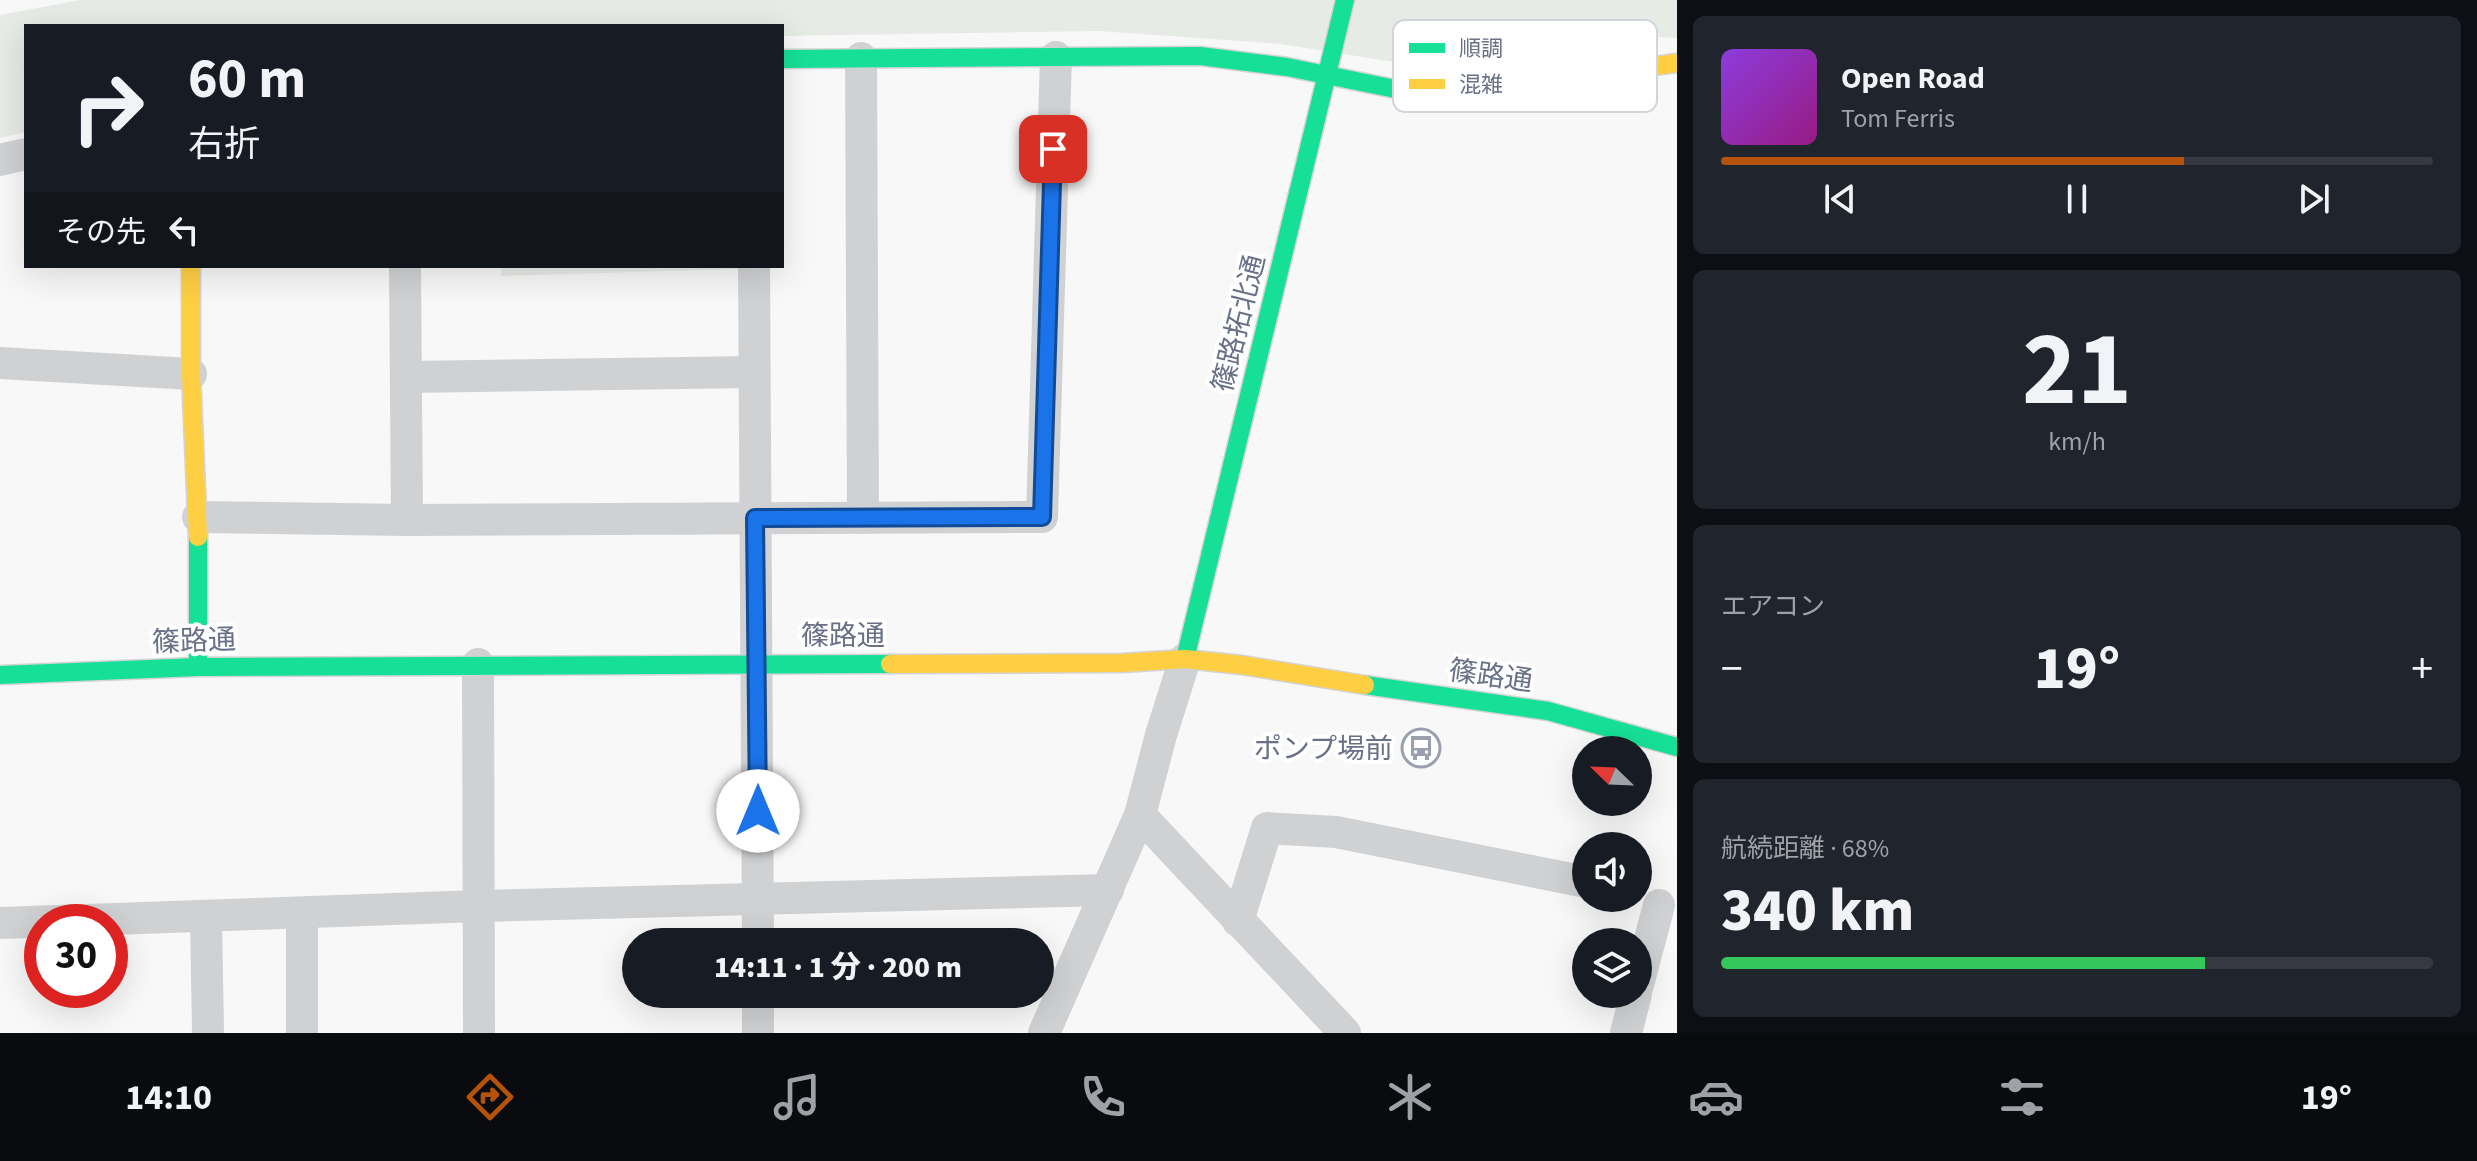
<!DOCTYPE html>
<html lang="ja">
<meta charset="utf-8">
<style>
body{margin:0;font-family:"Source Sans 3","Noto Sans JP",sans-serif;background:#20242c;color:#f1f3f6;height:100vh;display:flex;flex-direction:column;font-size:30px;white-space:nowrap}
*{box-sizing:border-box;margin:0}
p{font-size:26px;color:#9ea1a6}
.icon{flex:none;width:44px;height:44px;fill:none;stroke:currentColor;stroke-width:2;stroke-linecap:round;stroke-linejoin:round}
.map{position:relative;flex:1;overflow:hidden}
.side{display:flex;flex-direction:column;gap:16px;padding:16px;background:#0d0f14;width:800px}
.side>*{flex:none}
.top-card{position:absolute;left:24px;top:24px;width:760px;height:244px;border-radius:0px;box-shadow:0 8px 32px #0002;background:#171b24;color:#f1f3f6;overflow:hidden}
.needle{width:52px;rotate:293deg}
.buttons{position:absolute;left:1572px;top:736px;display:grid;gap:16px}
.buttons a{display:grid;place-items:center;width:80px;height:80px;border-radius:50%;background:#171b24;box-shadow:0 8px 32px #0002;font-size:40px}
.speed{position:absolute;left:24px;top:904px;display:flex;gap:16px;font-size:40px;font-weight:700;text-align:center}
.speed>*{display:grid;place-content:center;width:104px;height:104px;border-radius:50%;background:#171b24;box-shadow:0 8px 32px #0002;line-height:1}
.speed .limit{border:12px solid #d22;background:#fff;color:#111}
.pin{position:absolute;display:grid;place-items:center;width:68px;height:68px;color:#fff;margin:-34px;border-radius:16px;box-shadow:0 4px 12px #0006}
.me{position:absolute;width:88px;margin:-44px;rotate:0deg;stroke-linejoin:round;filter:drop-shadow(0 0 6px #0008)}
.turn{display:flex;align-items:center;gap:28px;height:168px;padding:0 32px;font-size:36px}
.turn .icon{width:104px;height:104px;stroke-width:2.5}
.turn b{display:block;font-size:56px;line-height:68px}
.then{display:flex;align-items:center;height:76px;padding:0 32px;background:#0003;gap:16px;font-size:30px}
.big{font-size:60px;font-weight:800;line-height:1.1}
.side .widget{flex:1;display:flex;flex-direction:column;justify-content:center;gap:12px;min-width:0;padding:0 28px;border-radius:12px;background:#20242c}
.side .dial{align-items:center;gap:0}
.dial b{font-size:104px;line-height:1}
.song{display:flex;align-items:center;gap:24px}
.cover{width:96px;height:96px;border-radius:12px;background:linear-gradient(135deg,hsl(270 70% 55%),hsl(310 70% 35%))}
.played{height:8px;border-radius:4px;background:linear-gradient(90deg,#b45309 65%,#363941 65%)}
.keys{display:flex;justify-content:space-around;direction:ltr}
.heat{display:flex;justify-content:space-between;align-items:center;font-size:44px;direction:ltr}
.charge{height:12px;border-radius:6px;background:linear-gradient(90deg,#34c759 68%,#363941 0)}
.trip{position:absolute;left:622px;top:928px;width:432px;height:80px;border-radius:40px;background:#171b24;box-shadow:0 8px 32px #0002;font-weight:800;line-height:80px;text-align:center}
.menu{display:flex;height:128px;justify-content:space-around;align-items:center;background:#090b0e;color:#9ea1a6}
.menu .icon{width:56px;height:56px}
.menu .selected{color:#b45309}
.menu b{font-size:36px;color:#f1f3f6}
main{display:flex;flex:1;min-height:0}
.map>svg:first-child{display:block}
</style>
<main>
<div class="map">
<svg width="1677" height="1033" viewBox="0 0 1677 1033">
<rect width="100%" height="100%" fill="#f8f8f8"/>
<g fill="#e7ebe6">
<polygon points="80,0 1677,0 1677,38 1656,37 1504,61 1413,65 1281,44 1099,31 782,36 782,26 26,26 26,132 0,138 0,15"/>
<polygon points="501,266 739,266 739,269 501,276"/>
</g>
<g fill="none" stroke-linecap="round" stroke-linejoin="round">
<defs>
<g id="fast">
<polyline points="782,59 1200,56 1287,67 1430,96 1545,81"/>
<polyline points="198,537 198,667"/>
<polyline points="1185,659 1345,0"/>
<polyline points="0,675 198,667 890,664"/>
<polyline points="1365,685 1548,711 1677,747"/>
</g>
<g id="slow">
<polyline points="1545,81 1677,63"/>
<polyline points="191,266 191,374 198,537"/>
<polyline points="890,664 1122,663 1185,659 1242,665 1365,685"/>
</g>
</defs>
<use href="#fast" stroke="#d4d4d6" stroke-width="21"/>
<use href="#slow" stroke="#d4d4d6" stroke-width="21"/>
<g stroke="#d0d1d3" stroke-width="32">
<polyline points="861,58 863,518"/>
<polyline points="0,160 26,154"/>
<polyline points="405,266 407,520"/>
<polyline points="754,266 758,942"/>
<polyline points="0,363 191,374"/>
<polyline points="406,377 754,372"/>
<polyline points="198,517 407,520 1042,517 1056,57"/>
<polyline points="478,664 479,1033"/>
<polyline points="1140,815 1345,1033"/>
<polyline points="302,914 302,1033"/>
<polyline points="206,917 208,1033"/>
<polyline points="1238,921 1267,828 1336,832 1586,882"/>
<polyline points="0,923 479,906 1108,890"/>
<polyline points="1638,985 1659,905"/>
<polyline points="758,994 758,1033"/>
<polyline points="1044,1033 1140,815 1161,735 1185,659"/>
<polyline points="1626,1033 1636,994"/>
</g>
<use href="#fast" stroke="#16e098" stroke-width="18"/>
<use href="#slow" stroke="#ffcf43" stroke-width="18"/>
</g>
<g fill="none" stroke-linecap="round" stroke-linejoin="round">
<defs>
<polyline id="route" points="758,811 755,518 1042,517 1053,149"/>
</defs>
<use href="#route" stroke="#114b97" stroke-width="20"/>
<use href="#route" stroke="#1a73e8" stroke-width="14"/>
</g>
<defs>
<symbol id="bus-ring" viewBox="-11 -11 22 22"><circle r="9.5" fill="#fff" stroke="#9ba0af" stroke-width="1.5"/><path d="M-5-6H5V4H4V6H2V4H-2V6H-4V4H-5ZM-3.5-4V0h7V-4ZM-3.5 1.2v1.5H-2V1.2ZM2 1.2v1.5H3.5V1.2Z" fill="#9ba0af"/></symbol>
</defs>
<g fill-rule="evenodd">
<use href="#bus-ring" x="1399" y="726" width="44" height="44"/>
</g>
<g text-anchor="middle" stroke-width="8" stroke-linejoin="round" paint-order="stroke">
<g font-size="28" fill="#697087" stroke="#fff">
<text transform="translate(1238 323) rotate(-76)" y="10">篠路拓北通</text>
<text x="843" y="645">篠路通</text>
<text transform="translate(194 640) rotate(-2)" y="10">篠路通</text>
<text transform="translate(1491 675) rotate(8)" y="10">篠路通</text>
</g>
<g font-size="28" fill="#697087" stroke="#fff" text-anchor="end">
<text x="1393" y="758">ポンプ場前</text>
</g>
</g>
<rect x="1393" y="20" width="264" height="92" rx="12" fill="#fff" stroke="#d2d4db" stroke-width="2"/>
<rect x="1409" y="43" width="36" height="10" fill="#16e098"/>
<rect x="1409" y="79" width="36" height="10" fill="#ffcf43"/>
<g font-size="22" fill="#697087">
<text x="1459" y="56">順調</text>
<text x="1459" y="92">混雑</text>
</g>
</svg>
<div class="buttons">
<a><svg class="needle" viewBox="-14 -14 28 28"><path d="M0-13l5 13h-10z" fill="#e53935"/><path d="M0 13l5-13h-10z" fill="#9ea1a6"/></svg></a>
<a><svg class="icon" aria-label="sound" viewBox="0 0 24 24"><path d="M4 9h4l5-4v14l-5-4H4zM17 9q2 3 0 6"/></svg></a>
<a><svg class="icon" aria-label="layers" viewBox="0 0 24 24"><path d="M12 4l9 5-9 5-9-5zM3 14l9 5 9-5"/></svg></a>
</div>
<div class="speed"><div class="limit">30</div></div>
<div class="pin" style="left:1053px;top:149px;background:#d93025"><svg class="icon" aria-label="arrive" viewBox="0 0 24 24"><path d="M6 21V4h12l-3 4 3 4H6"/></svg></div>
<svg class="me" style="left:758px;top:811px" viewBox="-20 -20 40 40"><circle r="19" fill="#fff"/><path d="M0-13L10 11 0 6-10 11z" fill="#1a73e8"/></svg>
<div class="trip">14:11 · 1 分 · 200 m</div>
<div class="top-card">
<div class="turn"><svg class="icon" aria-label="right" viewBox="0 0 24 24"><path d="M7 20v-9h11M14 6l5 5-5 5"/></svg><div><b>60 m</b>右折</div></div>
<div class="then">その先<svg class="icon" aria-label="left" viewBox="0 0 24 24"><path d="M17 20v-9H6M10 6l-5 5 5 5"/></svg></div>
</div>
</div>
<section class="side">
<div class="widget">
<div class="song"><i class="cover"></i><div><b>Open Road</b><p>Tom Ferris</p></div></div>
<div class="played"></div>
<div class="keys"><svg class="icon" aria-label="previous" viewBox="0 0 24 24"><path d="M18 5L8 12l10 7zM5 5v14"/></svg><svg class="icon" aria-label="pause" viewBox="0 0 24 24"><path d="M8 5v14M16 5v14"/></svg><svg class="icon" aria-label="next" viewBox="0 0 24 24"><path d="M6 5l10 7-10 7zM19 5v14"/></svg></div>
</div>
<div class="widget dial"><b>21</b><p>km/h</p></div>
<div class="widget"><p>エアコン</p>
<div class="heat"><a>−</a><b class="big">19°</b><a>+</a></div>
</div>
<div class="widget"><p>航続距離 · 68%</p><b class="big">340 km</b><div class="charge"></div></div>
</section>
</main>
<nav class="menu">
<b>14:10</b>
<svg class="icon selected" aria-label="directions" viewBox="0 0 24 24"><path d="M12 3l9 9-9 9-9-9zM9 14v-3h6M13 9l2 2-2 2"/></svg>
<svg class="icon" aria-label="music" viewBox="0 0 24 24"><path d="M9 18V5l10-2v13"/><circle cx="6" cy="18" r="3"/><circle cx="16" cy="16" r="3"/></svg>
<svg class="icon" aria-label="phone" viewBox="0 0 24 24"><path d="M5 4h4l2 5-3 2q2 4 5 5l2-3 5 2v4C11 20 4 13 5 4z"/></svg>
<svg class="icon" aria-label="climate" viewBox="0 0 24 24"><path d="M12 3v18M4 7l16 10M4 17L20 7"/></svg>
<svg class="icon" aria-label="car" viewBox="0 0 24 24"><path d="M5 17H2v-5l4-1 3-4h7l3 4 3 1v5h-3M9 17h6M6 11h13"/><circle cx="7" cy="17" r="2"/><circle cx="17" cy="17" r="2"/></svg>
<svg class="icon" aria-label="filters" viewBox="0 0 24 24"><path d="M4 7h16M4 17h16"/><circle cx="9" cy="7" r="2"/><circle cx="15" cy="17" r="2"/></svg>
<b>19°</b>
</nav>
